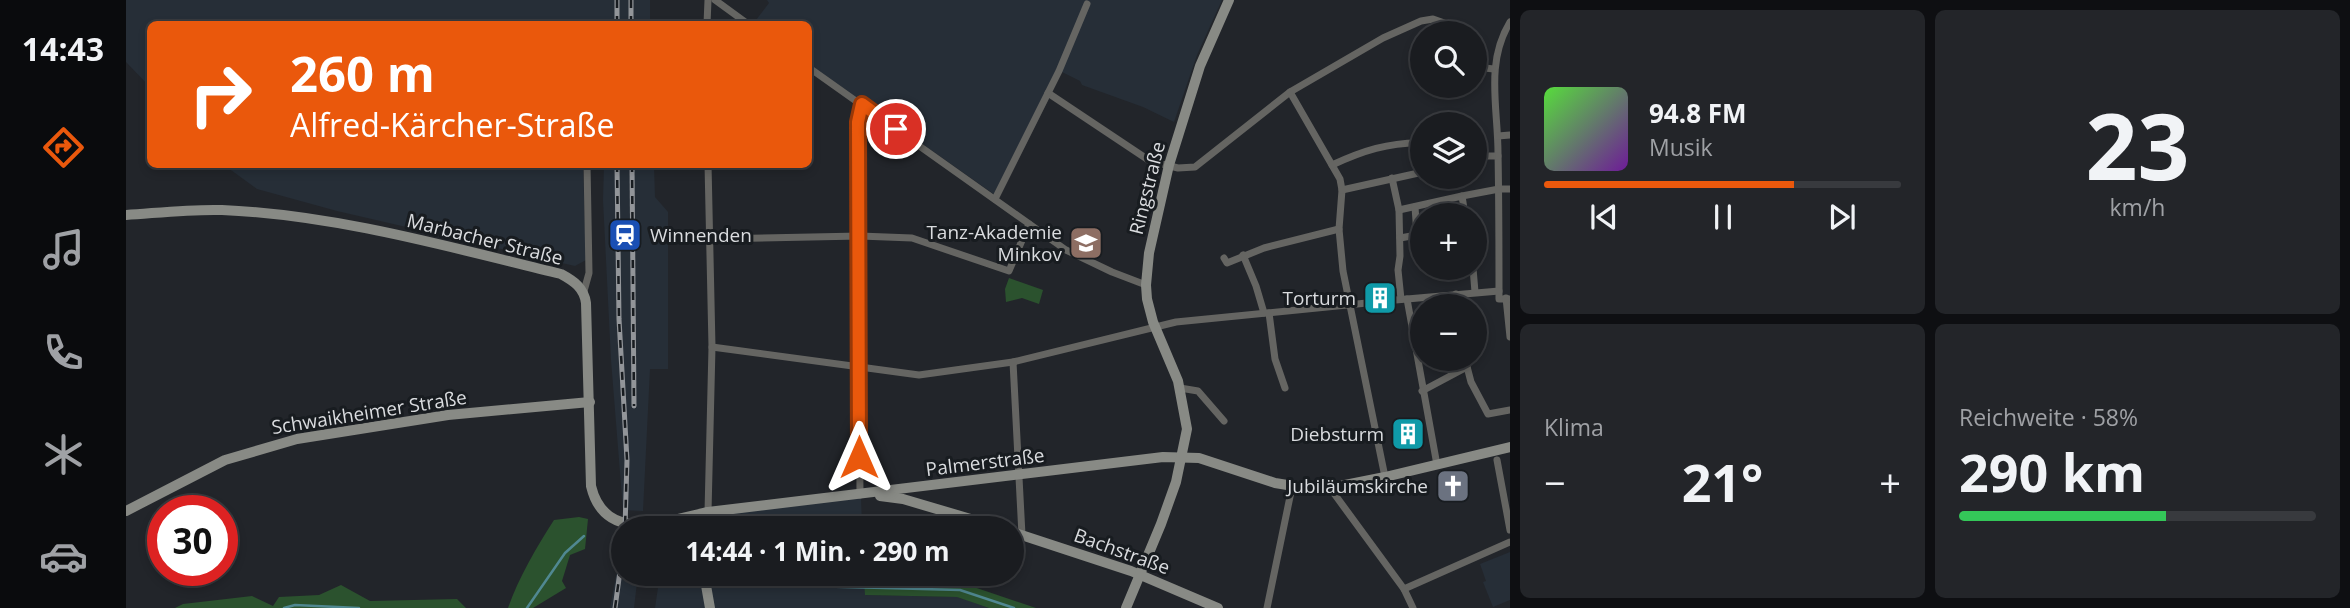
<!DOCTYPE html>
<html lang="de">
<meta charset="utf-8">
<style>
body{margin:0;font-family:"Open Sans",sans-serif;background:#232529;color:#f1f3f6;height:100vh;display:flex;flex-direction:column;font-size:26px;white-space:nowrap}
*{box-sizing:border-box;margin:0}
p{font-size:23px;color:#9fa1a5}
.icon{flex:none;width:38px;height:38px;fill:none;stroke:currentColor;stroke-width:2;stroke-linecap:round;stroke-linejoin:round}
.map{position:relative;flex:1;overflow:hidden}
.drawer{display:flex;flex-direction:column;gap:10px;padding:10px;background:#0e0f12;width:840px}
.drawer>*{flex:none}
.banner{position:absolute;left:21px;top:21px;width:665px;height:147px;border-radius:10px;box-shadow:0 4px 10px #0003,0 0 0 2px #383a3e;background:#ea580c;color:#fff;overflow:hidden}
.tools{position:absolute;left:1284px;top:21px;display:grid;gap:14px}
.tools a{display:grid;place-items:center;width:77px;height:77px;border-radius:50%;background:#1a1c20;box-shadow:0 4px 10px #0003,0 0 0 2px #383a3e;font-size:35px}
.speed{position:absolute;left:21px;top:495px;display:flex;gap:14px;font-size:35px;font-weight:700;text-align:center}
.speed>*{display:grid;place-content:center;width:91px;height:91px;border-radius:50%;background:#1a1c20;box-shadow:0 4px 10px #0003,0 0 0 2px #383a3e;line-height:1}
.speed .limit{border:10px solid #d22;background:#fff;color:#111}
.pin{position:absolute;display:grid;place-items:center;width:60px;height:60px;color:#fff;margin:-30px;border:4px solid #fff;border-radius:50%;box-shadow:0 2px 7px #0007}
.me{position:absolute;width:77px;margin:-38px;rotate:0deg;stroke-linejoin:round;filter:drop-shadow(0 0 5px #0008)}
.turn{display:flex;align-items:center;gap:24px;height:147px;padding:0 28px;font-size:32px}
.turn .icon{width:91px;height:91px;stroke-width:2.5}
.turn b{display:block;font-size:49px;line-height:60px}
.big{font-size:52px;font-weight:700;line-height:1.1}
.drawer .card{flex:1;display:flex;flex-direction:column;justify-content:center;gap:10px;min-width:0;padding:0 24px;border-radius:10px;background:#232529}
.drawer .dial{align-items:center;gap:0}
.dial b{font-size:91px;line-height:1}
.song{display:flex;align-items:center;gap:21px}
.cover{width:84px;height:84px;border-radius:10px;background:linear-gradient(135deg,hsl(110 70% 55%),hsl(280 70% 35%))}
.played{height:7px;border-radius:4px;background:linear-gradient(90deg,#ea580c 70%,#383a3e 70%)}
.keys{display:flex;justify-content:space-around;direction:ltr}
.heat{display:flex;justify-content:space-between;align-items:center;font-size:38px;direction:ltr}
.charge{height:10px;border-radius:5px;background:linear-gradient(90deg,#34c759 58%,#383a3e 0)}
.drawer .tiles{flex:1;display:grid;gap:10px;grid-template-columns:repeat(2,1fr)}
.trip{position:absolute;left:485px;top:516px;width:413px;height:70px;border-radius:35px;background:#1a1c20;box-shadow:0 4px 10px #0003,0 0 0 2px #383a3e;font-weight:700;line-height:70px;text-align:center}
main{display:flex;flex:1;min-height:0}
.tabs{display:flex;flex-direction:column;width:126px;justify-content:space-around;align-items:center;background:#0a0b0d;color:#9fa1a5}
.tabs .icon{width:49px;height:49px}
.tabs .on{color:#ea580c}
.tabs b{font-size:32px;color:#f1f3f6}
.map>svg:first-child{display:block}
</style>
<main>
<nav class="tabs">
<b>14:43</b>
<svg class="icon on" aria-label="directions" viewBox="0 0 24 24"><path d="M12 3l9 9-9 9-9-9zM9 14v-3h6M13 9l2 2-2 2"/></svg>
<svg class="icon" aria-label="music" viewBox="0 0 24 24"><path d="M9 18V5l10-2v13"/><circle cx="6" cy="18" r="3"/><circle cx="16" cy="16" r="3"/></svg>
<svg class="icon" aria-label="phone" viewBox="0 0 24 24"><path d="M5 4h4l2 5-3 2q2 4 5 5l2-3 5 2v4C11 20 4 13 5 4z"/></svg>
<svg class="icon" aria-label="climate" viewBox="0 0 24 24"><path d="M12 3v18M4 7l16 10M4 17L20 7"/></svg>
<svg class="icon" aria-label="car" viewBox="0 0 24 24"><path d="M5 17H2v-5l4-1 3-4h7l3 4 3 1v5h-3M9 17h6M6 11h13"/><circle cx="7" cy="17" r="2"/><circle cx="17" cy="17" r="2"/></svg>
</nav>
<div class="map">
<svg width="1384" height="608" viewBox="0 0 1384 608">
<rect width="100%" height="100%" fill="#22252a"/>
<g fill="#262e37">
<polygon points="0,0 524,0 524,24 24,24 24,87 0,62"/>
<polygon points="641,0 1096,0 1071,55 1048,122 1017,107 956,85 954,81 932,70 869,195 683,64 682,24 627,24 643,3"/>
<polygon points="98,165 457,165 460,260 449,266 211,211 131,189"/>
<polygon points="478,165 528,165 529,197 542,212 542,369 524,369 517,511 497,510 485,360 477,200"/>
<polygon points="735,496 736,528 584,528 583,515"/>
<polygon points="495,549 497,549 497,574 512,574 508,608 484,608"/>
<polygon points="1384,552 1384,600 1367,607 1357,582 1360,581 1354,564"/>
<polygon points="534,574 738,574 740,595 832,597 863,608 529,608"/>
</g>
<g fill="#2b522e">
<polygon points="883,278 917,290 913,304 896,298 880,302 879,289"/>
<path d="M453,517L462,519L459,549L444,555L436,581L440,588L407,608H382C393,577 410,548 428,520Z"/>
<polygon points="738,581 836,583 910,608 863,608 831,597 739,595"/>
<polygon points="215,585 244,601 331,599 340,608 49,608 57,604 126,596 147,606 153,597 193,595"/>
</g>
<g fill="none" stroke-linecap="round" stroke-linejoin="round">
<g stroke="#508891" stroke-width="2.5">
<polyline points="611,574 616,577"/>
<polyline points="643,585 834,590 888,608"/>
<polyline points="158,608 169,605 233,608"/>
<polyline points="401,608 439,553 458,536"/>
</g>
<g stroke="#656562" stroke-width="7">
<polyline points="589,0 622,24"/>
<path d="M1384,22C1359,63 1372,108 1372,153C1373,202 1373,250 1373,299H1384"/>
<polyline points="581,24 582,0"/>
<polyline points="682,67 940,250 986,272 1020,285"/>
<polyline points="1349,67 1368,69"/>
<polyline points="1164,92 1214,179 1216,190 1213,229 1217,271 1259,477"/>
<polyline points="922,93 1024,161 1052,168 1069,167 1164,92 1257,38 1295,21 1307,19 1324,25 1329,33"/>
<polyline points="1372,136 1384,135"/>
<polyline points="1349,156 1372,156"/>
<polyline points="582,164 586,347 582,512"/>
<path d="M1206,165C1236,151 1263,142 1297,143"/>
<polyline points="1266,178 1273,210 1274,256 1272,270 1275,299"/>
<polyline points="1216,190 1297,172"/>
<polyline points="1336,196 1373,189 1384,189"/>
<polyline points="869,199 933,71 961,4"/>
<polyline points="1273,210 1336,196 1339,215"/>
<polyline points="1274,238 1291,235 1289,207"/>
<polyline points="584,239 734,236 786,238 883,271 903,224"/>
<polyline points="1117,255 1130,286 1138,313"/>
<polyline points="1098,258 1101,263 1138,248 1213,229"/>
<polyline points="1347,268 1349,292"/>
<polyline points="458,291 463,273 461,164"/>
<polyline points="1330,294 1332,306"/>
<polyline points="1380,298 1384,337"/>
<polyline points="1281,299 1311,465"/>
<polyline points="1258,301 1373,291"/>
<polyline points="1143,313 1149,359 1159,388"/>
<polyline points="586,347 793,375 887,362 1050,322 1251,302"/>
<polyline points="1339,359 1345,382 1362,414 1384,410"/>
<polyline points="887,362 896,535"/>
<polyline points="1054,388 1072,391 1098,421"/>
<polyline points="1296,391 1341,367"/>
<polyline points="1371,460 1384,530"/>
<polyline points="1204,488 1278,589 1287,608"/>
<polyline points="734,495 732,122 735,104"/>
<polyline points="1278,589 1384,542"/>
<polyline points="1141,608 1166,487"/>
</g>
<g stroke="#888a85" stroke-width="10">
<path d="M0,215C31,213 64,209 96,210C211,215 323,247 435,274C448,281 458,288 460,303L465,486C479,545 539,521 582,512L1037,457L1073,458L1149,483L1186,489L1204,488L1259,477L1384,447"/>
<polyline points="754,496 777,499 875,528"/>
<polyline points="0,511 99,460 171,439 322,415 464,402"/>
<polyline points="577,528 582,512"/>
<polyline points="886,532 1005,571 1092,608"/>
<polyline points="578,574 584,608"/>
<polyline points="1000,608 1035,524 1050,482 1061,429 1052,381 1027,322 1021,299 1020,285 1023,253 1043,165 1074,66 1103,0"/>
</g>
<defs>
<g id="rail">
<polyline points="491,24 491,0"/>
<polyline points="505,24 505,0"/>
<polyline points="491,164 493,319 501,460 499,528"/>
<polyline points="506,164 508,406"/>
<polyline points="489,608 497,549"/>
</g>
</defs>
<use href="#rail" stroke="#929599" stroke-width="5"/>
<use href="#rail" stroke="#181c20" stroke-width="2.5" stroke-dasharray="8" stroke-linecap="butt"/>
</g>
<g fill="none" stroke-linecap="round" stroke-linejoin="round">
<defs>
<polyline id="route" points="733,457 732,122 736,104 770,129"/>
</defs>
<use href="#route" stroke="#983908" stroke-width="18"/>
<use href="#route" stroke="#ea580c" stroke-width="12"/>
</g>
<defs>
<symbol id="station-square" viewBox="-11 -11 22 22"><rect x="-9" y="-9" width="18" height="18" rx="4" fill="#1a4fb4" stroke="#181c20"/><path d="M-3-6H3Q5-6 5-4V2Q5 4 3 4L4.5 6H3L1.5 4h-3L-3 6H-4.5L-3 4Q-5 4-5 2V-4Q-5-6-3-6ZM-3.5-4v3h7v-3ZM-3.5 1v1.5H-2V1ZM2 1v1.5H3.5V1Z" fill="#fff"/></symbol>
<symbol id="university-square" viewBox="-11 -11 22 22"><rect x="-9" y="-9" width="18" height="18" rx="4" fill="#8d6e63" stroke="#181c20"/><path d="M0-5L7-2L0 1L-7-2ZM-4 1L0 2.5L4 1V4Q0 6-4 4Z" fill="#fff"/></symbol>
<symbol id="building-square" viewBox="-11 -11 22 22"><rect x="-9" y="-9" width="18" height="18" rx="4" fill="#0f9aa8" stroke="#181c20"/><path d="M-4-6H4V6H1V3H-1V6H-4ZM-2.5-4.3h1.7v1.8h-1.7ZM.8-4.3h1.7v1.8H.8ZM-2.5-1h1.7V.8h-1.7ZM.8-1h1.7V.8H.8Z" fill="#fff"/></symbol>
<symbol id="church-square" viewBox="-11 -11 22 22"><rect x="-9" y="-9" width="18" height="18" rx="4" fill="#6b7280" stroke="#181c20"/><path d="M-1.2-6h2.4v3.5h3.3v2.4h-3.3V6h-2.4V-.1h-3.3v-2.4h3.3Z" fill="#fff"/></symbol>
</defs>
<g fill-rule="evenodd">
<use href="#station-square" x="480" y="216" width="38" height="38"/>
<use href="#university-square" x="941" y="224" width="38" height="38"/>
<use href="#building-square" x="1235" y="279" width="38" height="38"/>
<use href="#building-square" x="1263" y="415" width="38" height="38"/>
<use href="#church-square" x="1308" y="467" width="38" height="38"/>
</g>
<g text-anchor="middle" stroke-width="6" stroke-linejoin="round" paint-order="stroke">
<g font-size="19" fill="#dadcdf" stroke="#181c20">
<text transform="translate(1021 188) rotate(-76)" y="7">Ringstraße</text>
<text transform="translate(359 239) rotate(14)" y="7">Marbacher Straße</text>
<text transform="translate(243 412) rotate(-9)" y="7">Schwaikheimer Straße</text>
<text transform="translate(859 462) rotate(-7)" y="7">Palmerstraße</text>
<text transform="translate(996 551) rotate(20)" y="7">Bachstraße</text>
</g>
<g font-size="19" fill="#dadcdf" stroke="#181c20" text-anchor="end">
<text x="936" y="239">Tanz-Akademie<tspan x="936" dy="22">Minkov</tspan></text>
<text x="524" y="242" text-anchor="start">Winnenden</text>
<text x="1230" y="305">Torturm</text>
<text x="1258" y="441">Diebsturm</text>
<text x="1302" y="493">Jubiläumskirche</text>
</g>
</g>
</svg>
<div class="tools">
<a><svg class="icon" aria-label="search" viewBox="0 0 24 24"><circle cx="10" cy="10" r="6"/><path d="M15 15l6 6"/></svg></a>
<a><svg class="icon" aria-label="layers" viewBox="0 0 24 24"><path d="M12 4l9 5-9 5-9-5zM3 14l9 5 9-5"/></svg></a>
<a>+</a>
<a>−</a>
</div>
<div class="speed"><div class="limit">30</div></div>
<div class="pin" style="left:770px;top:129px;background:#d93025"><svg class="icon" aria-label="arrive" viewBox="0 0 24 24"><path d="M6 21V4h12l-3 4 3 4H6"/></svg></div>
<svg class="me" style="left:733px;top:457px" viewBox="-20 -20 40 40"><path d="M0-17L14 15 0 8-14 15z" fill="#ea580c" stroke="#fff" stroke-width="4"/></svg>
<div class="trip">14:44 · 1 Min. · 290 m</div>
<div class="banner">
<div class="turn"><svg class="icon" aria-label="right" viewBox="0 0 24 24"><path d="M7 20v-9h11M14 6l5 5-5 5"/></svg><div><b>260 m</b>Alfred-Kärcher-Straße</div></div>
</div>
</div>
<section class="drawer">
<div class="tiles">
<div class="card">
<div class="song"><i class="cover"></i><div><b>94.8 FM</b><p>Musik</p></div></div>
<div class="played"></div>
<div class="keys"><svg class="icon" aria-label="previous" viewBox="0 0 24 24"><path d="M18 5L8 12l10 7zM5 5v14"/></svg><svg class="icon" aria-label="pause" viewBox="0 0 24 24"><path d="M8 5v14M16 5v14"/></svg><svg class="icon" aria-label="next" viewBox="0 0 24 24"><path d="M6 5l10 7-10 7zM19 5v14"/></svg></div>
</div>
<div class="card dial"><b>23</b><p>km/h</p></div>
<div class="card"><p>Klima</p>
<div class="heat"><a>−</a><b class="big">21°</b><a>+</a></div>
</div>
<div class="card"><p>Reichweite · 58%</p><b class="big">290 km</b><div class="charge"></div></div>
</div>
</section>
</main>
